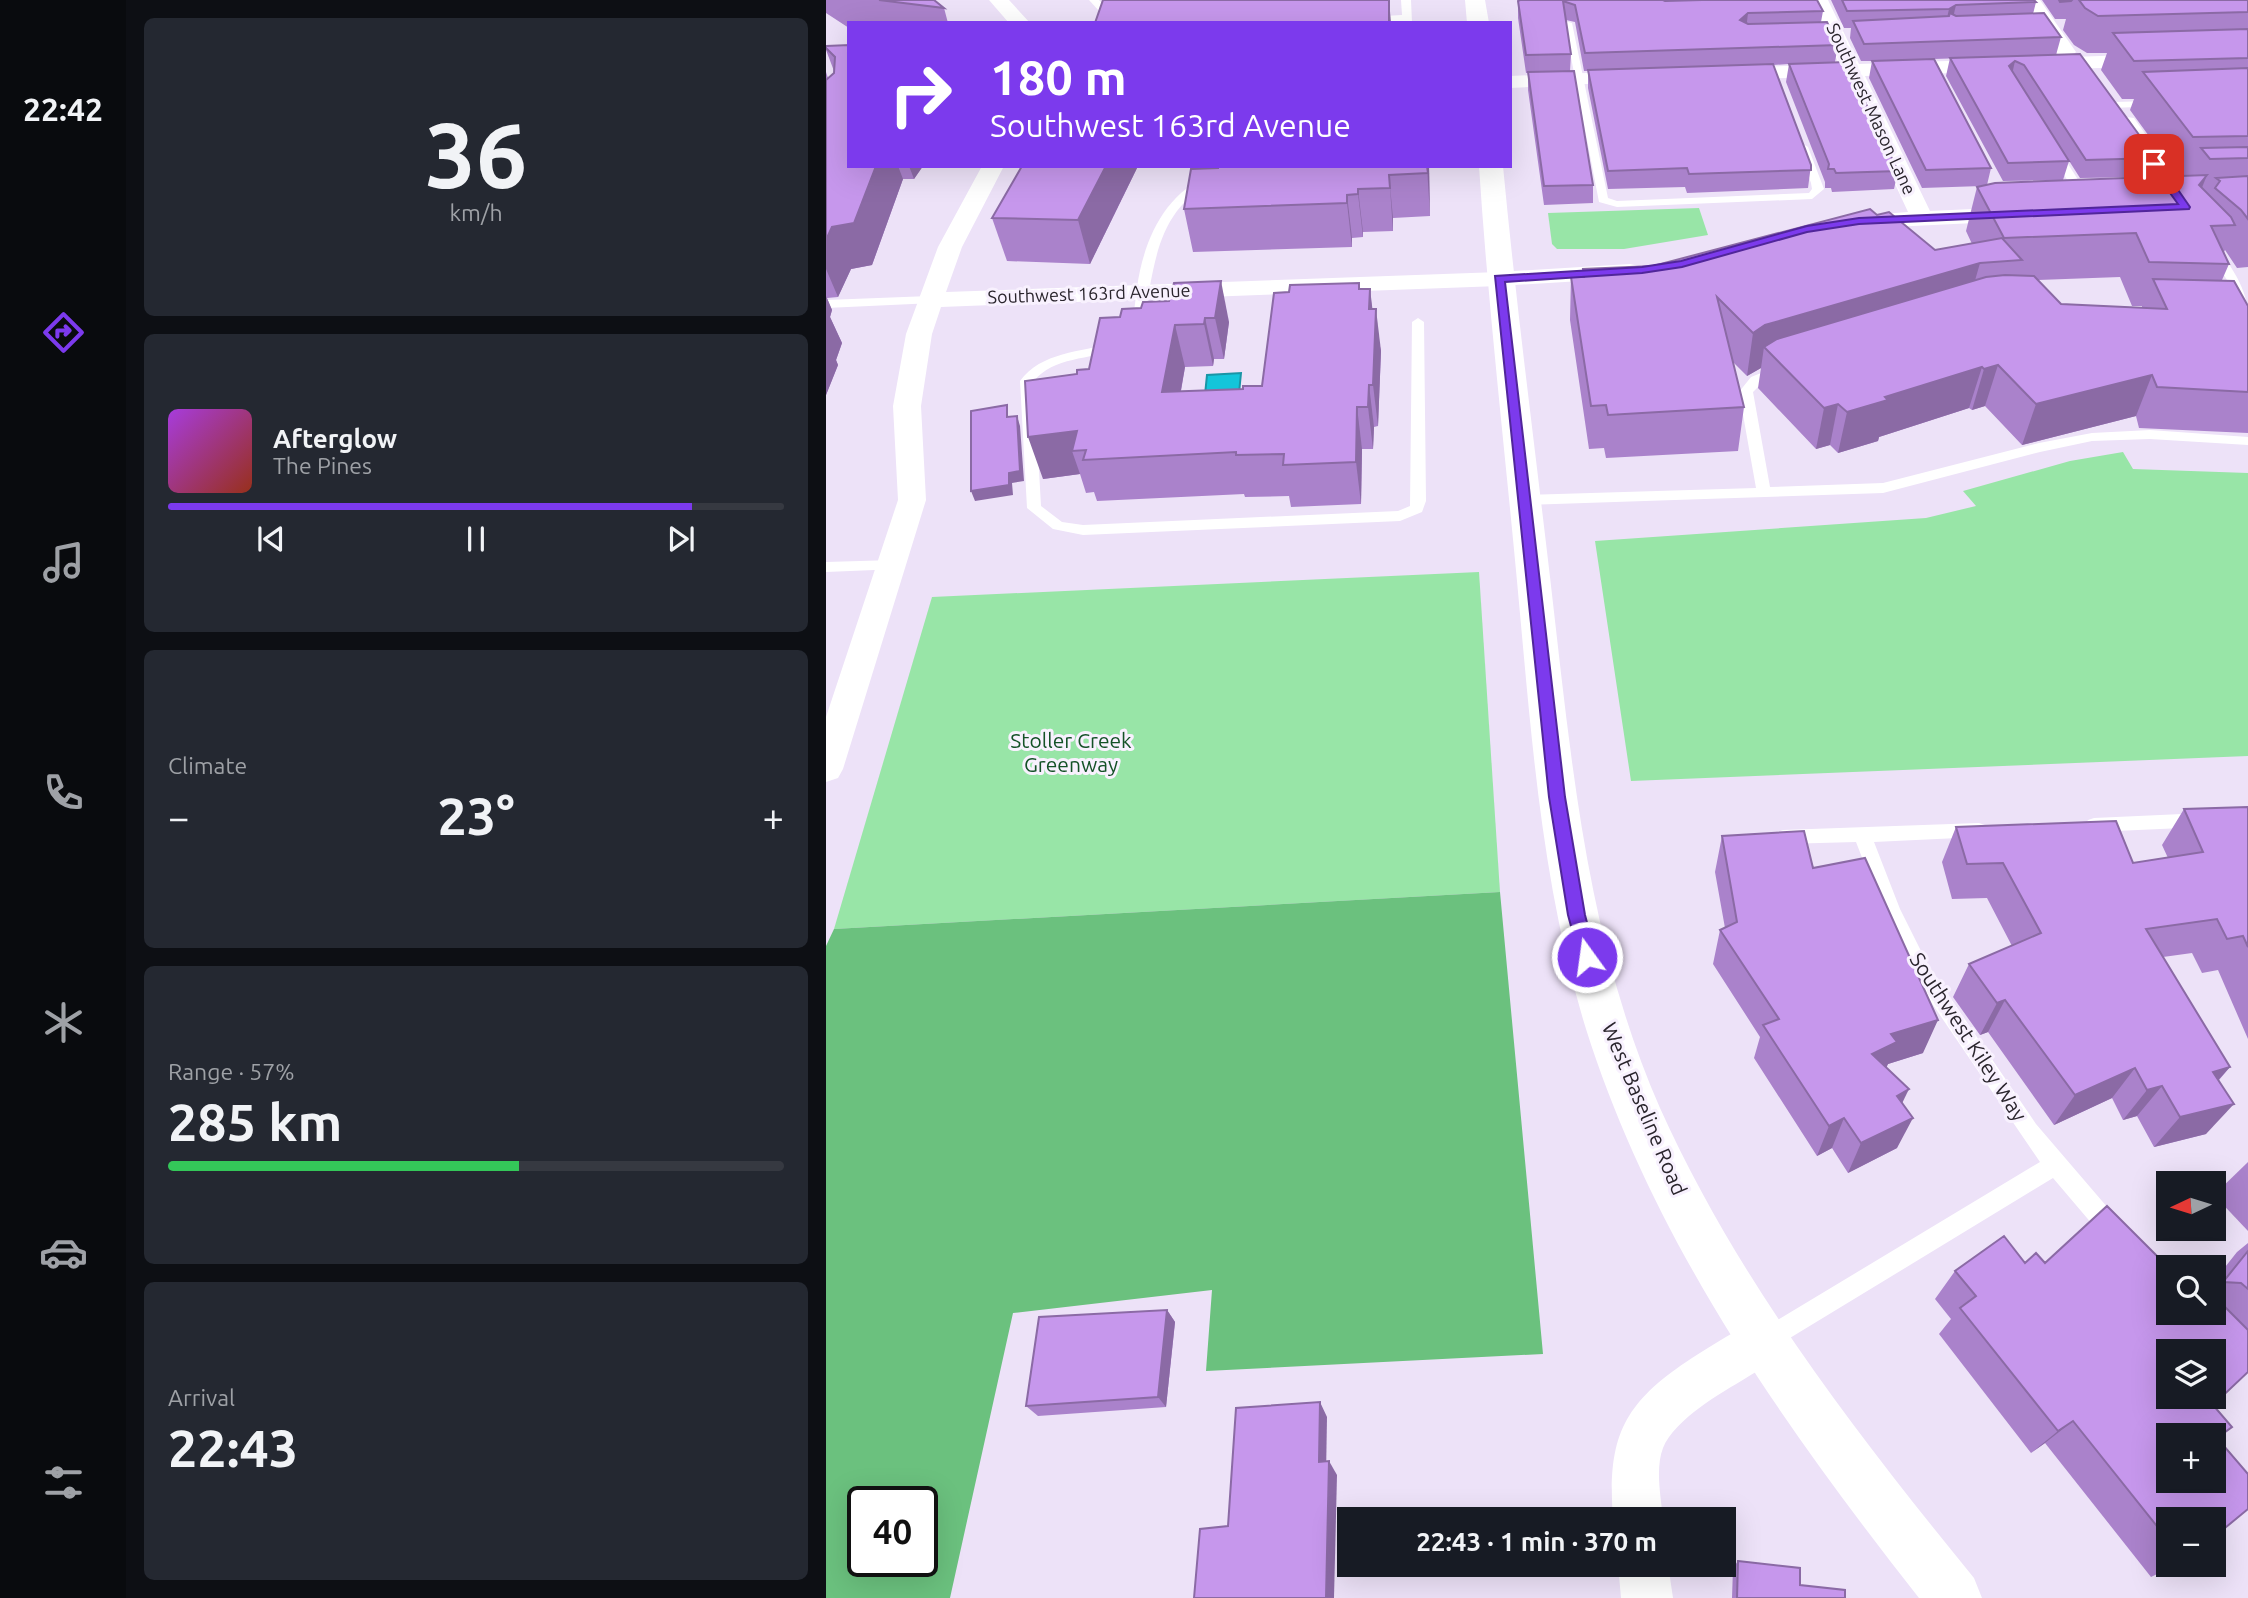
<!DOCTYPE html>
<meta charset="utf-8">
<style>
body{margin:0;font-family:Ubuntu,sans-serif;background:#242831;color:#f1f3f6;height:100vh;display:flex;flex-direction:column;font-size:26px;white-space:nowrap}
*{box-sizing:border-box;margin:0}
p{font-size:23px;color:#9ea1a6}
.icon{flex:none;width:38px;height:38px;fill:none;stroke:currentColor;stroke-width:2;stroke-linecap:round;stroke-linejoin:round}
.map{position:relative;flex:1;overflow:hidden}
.drawer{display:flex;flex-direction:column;gap:18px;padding:18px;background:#0d0f14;width:700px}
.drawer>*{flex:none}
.top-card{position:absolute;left:21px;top:21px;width:665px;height:147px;border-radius:0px;box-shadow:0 7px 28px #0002;background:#7c3aed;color:#fff;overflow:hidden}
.needle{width:46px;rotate:266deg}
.buttons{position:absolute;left:1330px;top:1171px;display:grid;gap:14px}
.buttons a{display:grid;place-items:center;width:70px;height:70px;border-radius:0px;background:#171b24;box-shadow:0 7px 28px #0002;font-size:35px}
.speed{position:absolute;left:21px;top:1486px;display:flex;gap:14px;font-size:35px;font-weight:700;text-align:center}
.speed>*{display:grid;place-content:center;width:91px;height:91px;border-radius:50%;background:#171b24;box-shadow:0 7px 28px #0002;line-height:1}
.speed .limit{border:4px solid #111;border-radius:10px;background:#fff;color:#111}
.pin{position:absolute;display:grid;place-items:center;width:60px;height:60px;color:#fff;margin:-30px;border-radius:14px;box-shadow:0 4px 10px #0006}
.me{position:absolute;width:77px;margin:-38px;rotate:346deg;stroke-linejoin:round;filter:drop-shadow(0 0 5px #0008)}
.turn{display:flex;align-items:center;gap:24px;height:147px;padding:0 28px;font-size:32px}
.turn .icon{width:91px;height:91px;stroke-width:2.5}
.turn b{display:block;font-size:49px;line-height:60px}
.big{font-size:52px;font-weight:700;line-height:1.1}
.drawer .widget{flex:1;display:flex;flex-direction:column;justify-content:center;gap:10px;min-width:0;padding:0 24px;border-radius:10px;background:#242831}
.drawer .dial{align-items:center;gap:0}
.dial b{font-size:91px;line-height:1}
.song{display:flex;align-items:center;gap:21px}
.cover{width:84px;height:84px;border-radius:10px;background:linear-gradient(135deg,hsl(280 70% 55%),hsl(10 70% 35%))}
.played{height:7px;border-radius:4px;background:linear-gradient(90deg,#7c3aed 85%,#363941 85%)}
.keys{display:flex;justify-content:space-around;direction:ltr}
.heat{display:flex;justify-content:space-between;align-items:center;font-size:38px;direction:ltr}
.charge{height:10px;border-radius:5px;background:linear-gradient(90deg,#34c759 57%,#363941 0)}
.trip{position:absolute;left:511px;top:1507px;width:399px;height:70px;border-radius:0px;background:#171b24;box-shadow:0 7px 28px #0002;font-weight:700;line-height:70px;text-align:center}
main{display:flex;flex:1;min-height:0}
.dock{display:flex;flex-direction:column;width:126px;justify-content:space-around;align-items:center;background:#090b0e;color:#9ea1a6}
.dock .icon{width:49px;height:49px}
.dock .on{color:#7c3aed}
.dock b{font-size:32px;color:#f1f3f6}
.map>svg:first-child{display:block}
</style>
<main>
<nav class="dock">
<b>22:42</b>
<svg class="icon on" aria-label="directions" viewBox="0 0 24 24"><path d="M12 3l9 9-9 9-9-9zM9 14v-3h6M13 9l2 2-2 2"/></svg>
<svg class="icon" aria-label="music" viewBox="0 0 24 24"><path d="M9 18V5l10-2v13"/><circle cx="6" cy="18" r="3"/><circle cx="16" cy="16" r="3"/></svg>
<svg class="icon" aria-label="phone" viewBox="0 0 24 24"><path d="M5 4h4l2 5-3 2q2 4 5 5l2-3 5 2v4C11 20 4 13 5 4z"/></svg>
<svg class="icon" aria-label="climate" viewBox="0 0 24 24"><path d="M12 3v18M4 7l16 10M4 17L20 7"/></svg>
<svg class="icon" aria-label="car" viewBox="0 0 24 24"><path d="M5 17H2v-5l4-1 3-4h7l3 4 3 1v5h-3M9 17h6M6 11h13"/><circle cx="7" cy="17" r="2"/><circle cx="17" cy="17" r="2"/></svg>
<svg class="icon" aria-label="filters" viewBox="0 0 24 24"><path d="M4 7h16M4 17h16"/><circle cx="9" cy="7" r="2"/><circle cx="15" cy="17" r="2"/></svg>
</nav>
<section class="drawer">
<div class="widget dial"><b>36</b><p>km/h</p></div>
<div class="widget">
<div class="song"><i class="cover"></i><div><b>Afterglow</b><p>The Pines</p></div></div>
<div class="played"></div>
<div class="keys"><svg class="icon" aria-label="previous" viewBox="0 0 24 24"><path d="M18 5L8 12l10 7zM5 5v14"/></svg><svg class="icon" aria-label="pause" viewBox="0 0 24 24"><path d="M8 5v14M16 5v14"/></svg><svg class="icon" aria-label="next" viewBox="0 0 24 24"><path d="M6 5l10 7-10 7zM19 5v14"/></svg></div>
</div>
<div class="widget"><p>Climate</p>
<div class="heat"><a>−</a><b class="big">23°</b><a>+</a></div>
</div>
<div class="widget"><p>Range · 57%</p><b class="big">285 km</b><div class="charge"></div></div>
<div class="widget"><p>Arrival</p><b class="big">22:43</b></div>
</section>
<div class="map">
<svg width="1422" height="1598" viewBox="0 0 1422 1598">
<rect width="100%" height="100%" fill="#ede2f8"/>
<g fill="#98e5a7">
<polygon points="873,208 882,235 798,249 731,249 726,244 722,213"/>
<polygon points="1297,452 1307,469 1422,473 1422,756 805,781 769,541 1100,518 1150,506 1137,491 1244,461"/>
<polygon points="653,572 674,892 8,929 106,597"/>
</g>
<path fill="#6bc17e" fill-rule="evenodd" d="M674,892L717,1354L380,1371L386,1290L187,1313L124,1598H0V946L8,929ZM37,1502H96V1561H37Z"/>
<polygon fill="#13c5da" stroke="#1a95a6" stroke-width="2" points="415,373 412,403 378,405 381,375"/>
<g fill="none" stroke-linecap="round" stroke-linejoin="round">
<g fill="#fff" fill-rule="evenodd">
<polygon points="263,0 273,0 295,23 284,23"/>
<polygon points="575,0 585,0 586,23 541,23 537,20 542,17 576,15"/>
<polygon points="738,21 746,23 782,198 791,201 983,193 986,189 985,183 972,147 977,144 982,147 998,189 986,199 791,207 773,202"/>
<polygon points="1328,101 1332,102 1332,106 1287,108 1282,105 1287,102"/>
<polygon points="1224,148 1232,148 1256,186 1254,188 1246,188 1223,150"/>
<path d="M385,166H397L394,178C329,207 329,265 317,325L313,332H303L302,329C309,318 309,300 311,287C318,240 338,194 385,174Z"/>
<path d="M1387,245L1391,246C1406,269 1422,289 1422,317L1416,313L1401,280L1381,249Z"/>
<polygon points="104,296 110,300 108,303 0,308 0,300"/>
<path d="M592,318L598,322L600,501L596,512L574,521L257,535L227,529L201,508L194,381C215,352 255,352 287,343L292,344V350C264,359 227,357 208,381L215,506L236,522L257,525L572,511L584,506L586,322Z"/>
<polygon points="955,365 960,366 960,372 939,380 927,392 944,487 1057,483 1213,443 1266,433 1324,430 1422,437 1422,445 1324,439 1266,441 1214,452 1057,493 699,505 692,500 699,495 930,488 913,392 925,377"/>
<polygon points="68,560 76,565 73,569 0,572 0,562"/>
<polygon points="1422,811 1422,825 1268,832 1262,830 1259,825 1262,820 1268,818"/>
<polygon points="1153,823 1159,825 1162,830 1159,835 1153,837 1048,842 1074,909 1102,965 1210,1124 1294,1222 1297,1230 1294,1238 1286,1241 1278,1238 1227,1178 946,1349 938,1352 930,1349 927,1341 930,1333 1214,1162 1088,977 1056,909 1030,842 957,844 951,842 948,837 951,832 957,830"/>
</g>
<g fill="#fff" fill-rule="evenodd">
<polygon points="163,0 183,0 204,23 183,23"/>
<polygon points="984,0 1002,0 1033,64 1236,57 1233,56 1195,0 1214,0 1250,52 1245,57 1422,51 1422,63 1039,76 1104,211 1190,207 1198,209 1202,214 1198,219 1190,221 1025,229 1017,227 1013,222 1017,217 1082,212 1019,76 905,80 898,78 895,74 898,70 905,68 1013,64"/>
<polygon points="810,71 817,73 820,77 817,81 684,88 684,76"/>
<polygon points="1300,117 1308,118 1367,202 1371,207 1367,212 1351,212 1289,123 1292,118"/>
<polygon points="156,166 178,166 136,247 120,292 673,272 804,264 813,266 816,271 813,276 804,278 673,286 115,307 106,334 95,406 100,500 17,769 12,778 0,782 0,717 72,500 67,406 80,334 112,247"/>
<path d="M936,1319L952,1326L959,1342C950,1363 939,1366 920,1378C895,1393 849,1419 837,1448C829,1469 835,1497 837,1519H787C781,1437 797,1403 866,1358C888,1344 911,1329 936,1319Z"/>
<polygon points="792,1564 842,1564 847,1598 795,1598"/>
</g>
<g fill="#fff" fill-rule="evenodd">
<polygon points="639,0 659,0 663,23 641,23"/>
<path d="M653,166H677C690,304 708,440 724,577C745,757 760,940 834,1108C912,1281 1029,1432 1148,1578L1156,1598H1093C957,1425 827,1241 760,1029C715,884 705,731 691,581C678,442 662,305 653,166Z"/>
</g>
</g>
<g fill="#aa82cb" fill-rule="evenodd">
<polygon points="0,0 108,0 118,8 122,23 23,23 23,28 0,13"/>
<path d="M1005,0H1208L1210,2L1207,14L1235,37L1230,55L1108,59L1165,168L1161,185L1352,176L1304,110L1308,99H1296L1275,70L1281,53H1261L1248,45L1237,30L1240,19H1229L1216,0H1422V267L1411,268L1399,250L1398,252L1403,264L1396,280L1422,306V433L1313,428L1310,416L1196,445L1159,406L1146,410L1143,408L1053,437L1052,441L1012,453L1004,445L990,449L932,388L935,368L921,376L907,362L918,407L912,451L780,458L778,448L763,449L744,320L745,277H757V269L827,266L1051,215L1109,250L1146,244L1140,231L1151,187L1156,186L1096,188L1043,78L1046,61H1035L1024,38L1025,28H1018ZM1294,277L1306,306H1316V308L1235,304L1212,280Z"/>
<polygon points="692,1 839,1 997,11 995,22 1012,45 1009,62 1072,171 1068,189 1006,192 1005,188 999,188 999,182 960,82 963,64 947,65 985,165 982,188 861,193 859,187 782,189 762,88 762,71 758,71 749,22 740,20 745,54 744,71 767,185 767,203 718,205 702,90 702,73 700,73 692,18"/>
<polygon points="23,45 23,166 97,166 88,179 77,179 46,265 25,269 12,297 1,298 6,310 4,317 16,343 10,360 12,365 0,395 0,72 2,78 8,73 8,71 0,50 0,46"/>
<polygon points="1254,54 1330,158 1323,177 1254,178 1226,134 1243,161 1237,180 1177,181 1120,76 1124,58"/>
<polygon points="196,166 312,166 264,264 181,261 166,218"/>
<polygon points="603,166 604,216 567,218 567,231 537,232 537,237 526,238 526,247 367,252 358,209 392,168"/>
<polygon points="534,289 544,289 546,309 555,351 552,426 548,427 547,449 536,449 535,504 465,507 463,496 419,497 418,494 271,501 268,492 260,493 254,474 217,479 251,374 263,369 294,317 315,308 343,301 403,322 398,359 388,359 387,366 359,367 355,391 417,389 436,386"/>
<polygon points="1422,807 1422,1039 1392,970 1376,973 1366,953 1337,957 1404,1067 1393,1080 1380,1134 1328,1147 1311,1116 1297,1120 1286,1098 1228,1125 1162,1032 1154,1035 1127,997 1143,964 1186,946 1161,898 1126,899 1116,862 1130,827 1307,863 1342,858 1336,845 1358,809"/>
<polygon points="896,836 987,868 1097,1053 1062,1064 1060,1067 1076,1104 1071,1148 1022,1173 1006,1148 991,1156 928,1058 934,1037 887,964 894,930 899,928 889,872"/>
<polygon points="1422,1162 1422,1231 1388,1195"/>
<polygon points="1422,1243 1422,1372 1387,1405 1391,1438 1342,1519 1342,1564 1352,1564 1325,1577 1219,1443 1205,1453 1113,1334 1125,1319 1109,1299 1129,1271 1199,1263 1219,1263 1388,1312 1388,1281 1411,1252"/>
<polygon points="341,1310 349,1322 340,1407 212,1416 200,1406"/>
<polygon points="912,1561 974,1585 1019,1598 906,1598 907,1568"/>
</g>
<g fill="#8b6aa5">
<polygon points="563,0 565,23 563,23"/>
<polygon points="1130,5 1126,22 1119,27 1123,9"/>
<polygon points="922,13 920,30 914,20"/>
<polygon points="1189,61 1185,79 1183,66"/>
<polygon points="50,166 72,166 77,179 46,265 25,269 12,297 0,269 0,240 6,227"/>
<polygon points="83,166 97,166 88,179"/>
<polygon points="280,166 312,166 264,264 252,220"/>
<polygon points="601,166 603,166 604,216"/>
<polygon points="563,175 567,218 567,231 564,188"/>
<polygon points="1381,175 1364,218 1373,185"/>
<polygon points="532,189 537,232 537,237 532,194"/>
<polygon points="521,195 526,238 526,247 521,203"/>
<polygon points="1154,263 1142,305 938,347 935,368 921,376 927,333 939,325"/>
<polygon points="395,281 403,322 398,359 389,318"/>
<polygon points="544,289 549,330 543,309"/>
<polygon points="0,296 6,310 4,317 16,343 10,360 12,365 0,395"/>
<polygon points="550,309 555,351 552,426 547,385"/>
<polygon points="379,318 388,359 387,366 378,324"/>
<polygon points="349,325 359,367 347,434 336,392"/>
<polygon points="1172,365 1159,406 1146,410 1158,369"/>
<polygon points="1156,367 1143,408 1053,437 1052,441 1012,453 1021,412 1059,397"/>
<polygon points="1326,375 1310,416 1196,445 1210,404"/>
<polygon points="543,385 548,427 547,449 542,407"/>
<polygon points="1012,404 1004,445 990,449 998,408"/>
<polygon points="531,407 536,449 535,504 530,462"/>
<polygon points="191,416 194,426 198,481 186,483 187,495 149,501 145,491"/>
<polygon points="251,431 246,451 254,474 217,479 202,437"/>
<polygon points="1179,1000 1162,1032 1154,1035 1171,1003"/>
<polygon points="1112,1020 1097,1053 1062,1064 1057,1075 1046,1054 1065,1034"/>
<polygon points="1404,1067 1377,1097 1387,1072"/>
<polygon points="1309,1068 1286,1098 1228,1125 1249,1095"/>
<polygon points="1336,1086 1311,1116 1297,1120 1321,1090"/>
<polygon points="1083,1089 1068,1120 1071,1096"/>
<polygon points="1408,1104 1380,1134 1328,1147 1354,1117"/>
<polygon points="1018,1118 1006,1148 991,1156 1003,1126"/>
<polygon points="1087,1118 1071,1148 1022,1173 1035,1143"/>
<polygon points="341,1310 349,1322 340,1407 332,1397"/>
<polygon points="494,1402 501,1417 500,1476 493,1462"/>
<polygon points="1247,1421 1219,1443 1205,1453 1232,1431"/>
<polygon points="503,1461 511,1475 508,1598 500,1598"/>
</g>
<g fill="#c697ec" stroke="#8b6aa5" stroke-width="2" fill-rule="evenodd">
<polygon points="53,0 108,0 118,8"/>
<polygon points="277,0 563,0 563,23 269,23"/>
<polygon points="694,0 837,0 839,1 876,0 991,0 997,11 922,13 914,20 922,24 1001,22 1012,45 759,53 749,5 737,1 745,54 700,55 692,1"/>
<polygon points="1016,0 1208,0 1210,2 1130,5 1123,9 1021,11"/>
<polygon points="1233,0 1246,0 1245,1 1234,2"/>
<polygon points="1253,0 1422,0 1422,12 1272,16 1259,8"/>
<polygon points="1124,13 1130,16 1218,13 1235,37 1038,44 1027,21 1123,16"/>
<polygon points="1422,29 1422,58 1308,61 1287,33"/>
<polygon points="23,45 23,166 50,166 28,223 6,227 0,240 0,80 8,73 9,57 0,48 0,46"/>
<polygon points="1254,54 1330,158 1260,160 1198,65 1189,61 1183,66 1243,161 1182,163 1124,58"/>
<polygon points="1108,59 1165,168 1100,170 1046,61"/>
<polygon points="1020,62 1072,171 1010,173 1008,169 1002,169 1003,164 963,64"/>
<polygon points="947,64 985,165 985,170 863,174 861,168 782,171 762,70"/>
<polygon points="1422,68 1422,136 1367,137 1317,72"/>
<polygon points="748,71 767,185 718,186 702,72"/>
<polygon points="1422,147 1422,158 1384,159 1375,148"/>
<polygon points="196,166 280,166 252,220 166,218"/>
<polygon points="392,166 601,166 602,173 563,175 564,188 532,189 532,194 521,195 521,203 358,209 365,169 392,168"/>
<polygon points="1381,175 1373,185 1405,217 1409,225 1385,226 1403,264 1323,262 1310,233 1178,238 1151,187 1169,183"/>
<polygon points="1422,176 1422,219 1415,210 1389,188 1394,181 1390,178"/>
<polygon points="1044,209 1051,215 1063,212 1109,250 1176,238 1196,260 1154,263 939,325 927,333 891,297 918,407 782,415 780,405 765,406 745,277 758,277 757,269 827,266"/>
<polygon points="1179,275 1208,276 1235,304 1341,309 1327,279 1408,281 1422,306 1422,392 1331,387 1326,375 1210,404 1172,365 1158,369 1156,367 1059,397 1062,400 1021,412 1012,404 998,408 938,347 951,339 1160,277"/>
<polygon points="395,281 389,318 379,318 378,324 349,325 336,392 417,389 417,386 436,386 448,293 463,292 464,285 533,283 533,289 544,289 543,309 550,309 547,385 543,385 542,407 531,407 530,462 457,465 458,454 410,455 410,452 257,460 260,450 246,451 251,431 202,437 199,381 251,374 251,370 263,369 274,318 294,317 296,309 315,308 317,302 343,301 348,283"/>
<polygon points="181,405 181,417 191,416 194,471 183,473 183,485 145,491 145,411"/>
<polygon points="1422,807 1422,947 1417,936 1401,939 1391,919 1320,929 1404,1067 1387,1072 1408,1104 1354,1117 1336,1086 1321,1090 1309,1068 1249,1095 1179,1000 1171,1003 1143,964 1215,933 1177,863 1141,864 1130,827 1290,821 1307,863 1377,852 1358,809"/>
<polygon points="978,831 987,868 1039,858 1112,1020 1065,1034 1071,1042 1046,1054 1083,1089 1071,1096 1087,1118 1035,1143 1018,1118 1003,1126 937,1025 953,1019 894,930 911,922 896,836"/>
<path d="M1281,1206L1342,1267V1312H1388V1296L1422,1330V1372L1387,1405L1406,1427L1391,1438L1422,1474V1509L1388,1537V1519H1342V1540L1247,1421L1232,1431L1134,1308L1150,1296L1129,1271L1178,1236L1199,1263L1210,1253L1219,1263ZM1342,1351H1388V1396H1342ZM1342,1435H1388V1480H1342Z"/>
<polygon points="1422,1251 1422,1289 1415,1283 1397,1282"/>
<polygon points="341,1310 332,1397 200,1406 213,1317"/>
<polygon points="494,1402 493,1462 503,1461 500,1598 368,1598 374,1529 402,1526 410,1408"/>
<polygon points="912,1561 974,1568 974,1585 1019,1590 1019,1598 911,1598"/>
</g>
<polygon fill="#7c3aed" stroke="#51269a" stroke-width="2" points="1325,161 1332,161 1364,207 1363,209 1033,224 981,232 856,267 816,273 679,282 739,797 759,915 770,957 768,963 761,965 755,963 742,915 723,797 669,276 816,267 855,261 981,226 1033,218 1352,204 1323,164"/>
<g text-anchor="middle" stroke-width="6" stroke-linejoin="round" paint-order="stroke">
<g font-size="18" fill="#2a252d" stroke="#f8f1fe">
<text transform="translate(1045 109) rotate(65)" y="6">Southwest Mason Lane</text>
<text transform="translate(263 294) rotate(-2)" y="6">Southwest 163rd Avenue</text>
</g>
<g font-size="21" fill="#145227" stroke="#f8f1fe">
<text x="245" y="748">Stoller Creek<tspan x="245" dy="24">Greenway</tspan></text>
</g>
<g font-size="21" fill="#2a252d" stroke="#f8f1fe">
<text transform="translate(1142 1037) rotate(57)" y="7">Southwest Kiley Way</text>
<text transform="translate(818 1109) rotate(67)" y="7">West Baseline Road</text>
</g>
</g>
</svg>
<div class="buttons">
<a><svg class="needle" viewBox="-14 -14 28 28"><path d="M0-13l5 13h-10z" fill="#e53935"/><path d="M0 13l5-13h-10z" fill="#9ea1a6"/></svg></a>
<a><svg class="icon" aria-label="search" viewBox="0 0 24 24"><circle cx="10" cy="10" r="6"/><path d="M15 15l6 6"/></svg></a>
<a><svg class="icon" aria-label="layers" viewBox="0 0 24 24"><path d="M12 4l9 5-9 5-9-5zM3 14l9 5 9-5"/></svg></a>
<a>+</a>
<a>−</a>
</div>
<div class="speed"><div class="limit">40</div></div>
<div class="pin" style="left:1328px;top:164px;background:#d93025"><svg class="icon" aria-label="arrive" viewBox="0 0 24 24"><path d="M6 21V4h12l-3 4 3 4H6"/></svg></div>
<svg class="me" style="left:761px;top:957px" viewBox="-20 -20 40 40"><circle r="17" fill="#7c3aed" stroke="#fff" stroke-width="3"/><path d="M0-11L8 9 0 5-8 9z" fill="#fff"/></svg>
<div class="trip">22:43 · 1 min · 370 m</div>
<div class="top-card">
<div class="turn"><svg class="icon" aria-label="right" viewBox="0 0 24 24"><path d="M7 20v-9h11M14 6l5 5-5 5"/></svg><div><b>180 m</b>Southwest 163rd Avenue</div></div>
</div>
</div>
</main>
